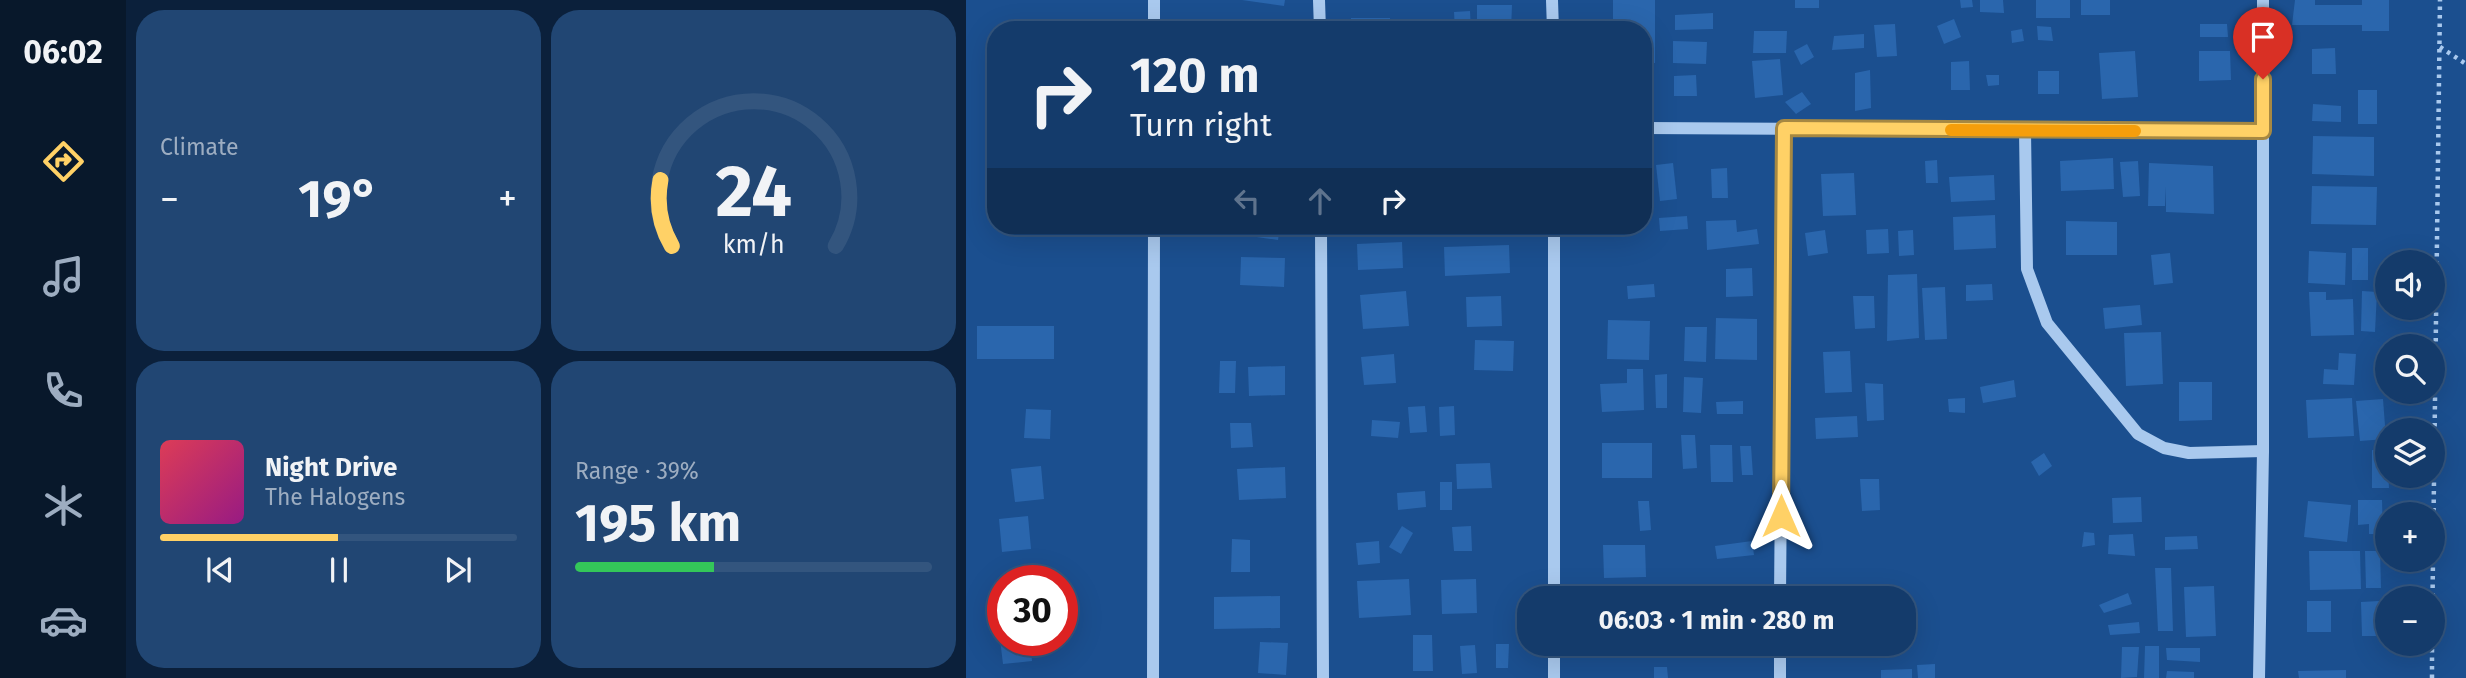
<!DOCTYPE html>
<meta charset="utf-8">
<style>
body{margin:0;font-family:"Fira Sans",sans-serif;background:#214673;color:#f1f3f6;height:100vh;display:flex;flex-direction:column;font-size:26px;white-space:nowrap}
*{box-sizing:border-box;margin:0}
p{font-size:23px;color:#9dadc1}
.icon{flex:none;width:38px;height:38px;fill:none;stroke:currentColor;stroke-width:2;stroke-linecap:round;stroke-linejoin:round}
.map{position:relative;flex:1;overflow:hidden}
.details{display:flex;flex-direction:column;gap:10px;padding:10px;background:#0b203b;width:840px}
.details>*{flex:none}
.banner{position:absolute;left:21px;top:21px;width:665px;height:214px;border-radius:28px;box-shadow:0 7px 28px #0002,0 0 0 2px #33557e;background:#143b6b;color:#f1f3f6;overflow:hidden}
.controls{position:absolute;left:1409px;top:250px;display:grid;gap:14px}
.controls a{display:grid;place-items:center;width:70px;height:70px;border-radius:50%;background:#143b6b;box-shadow:0 7px 28px #0002,0 0 0 2px #33557e;font-size:35px}
.speed{position:absolute;left:21px;top:565px;display:flex;gap:14px;font-size:35px;font-weight:700;text-align:center}
.speed>*{display:grid;place-content:center;width:91px;height:91px;border-radius:50%;background:#143b6b;box-shadow:0 7px 28px #0002,0 0 0 2px #33557e;line-height:1}
.speed .limit{border:10px solid #d22;background:#fff;color:#111}
.pin{position:absolute;display:grid;place-items:center;width:60px;height:60px;color:#fff;margin:-72px -30px;border-radius:50% 50% 50% 0;rotate:-45deg;box-shadow:0 0 7px #0007}
.pin .icon{rotate:45deg}
.me{position:absolute;width:77px;margin:-38px;rotate:0deg;stroke-linejoin:round;filter:drop-shadow(0 0 5px #0008)}
.turn{display:flex;align-items:center;gap:24px;height:147px;padding:0 28px;font-size:32px}
.turn .icon{width:91px;height:91px;stroke-width:2.5}
.turn b{display:block;font-size:49px;line-height:60px}
.lanes{display:flex;align-items:center;height:66px;padding:0 28px;background:#0003;justify-content:center;gap:35px;direction:ltr}
.lanes .off{opacity:.35}
.big{font-size:52px;font-weight:700;line-height:1.1}
.details .card{flex:1;display:flex;flex-direction:column;justify-content:center;gap:10px;min-width:0;padding:0 24px;border-radius:28px;background:#214673}
.details .dial{align-items:center;gap:0}
.dial svg{height:182px;overflow:visible;fill:none;stroke:#33557e;stroke-width:7;stroke-linecap:round;text-anchor:middle}
.dial text{fill:#f1f3f6;stroke:none}
.song{display:flex;align-items:center;gap:21px}
.cover{width:84px;height:84px;border-radius:10px;background:linear-gradient(135deg,hsl(350 70% 55%),hsl(310 70% 35%))}
.played{height:7px;border-radius:4px;background:linear-gradient(90deg,#ffd166 50%,#33557e 50%)}
.keys{display:flex;justify-content:space-around;direction:ltr}
.heat{display:flex;justify-content:space-between;align-items:center;font-size:38px;direction:ltr}
.charge{height:10px;border-radius:5px;background:linear-gradient(90deg,#34c759 39%,#33557e 0)}
.details .tiles{flex:1;display:grid;gap:10px;grid-template-columns:repeat(2,1fr)}
.trip{position:absolute;left:551px;top:586px;width:399px;height:70px;border-radius:28px;background:#143b6b;box-shadow:0 7px 28px #0002,0 0 0 2px #33557e;font-weight:700;line-height:70px;text-align:center}
main{display:flex;flex:1;min-height:0}
.menu{display:flex;flex-direction:column;width:126px;justify-content:space-around;align-items:center;background:#08182b;color:#9dadc1}
.menu .icon{width:49px;height:49px}
.menu .on{color:#ffd166}
.menu b{font-size:32px;color:#f1f3f6}
.map>svg:first-child{display:block}
</style>
<main>
<nav class="menu">
<b>06:02</b>
<svg class="icon on" aria-label="directions" viewBox="0 0 24 24"><path d="M12 3l9 9-9 9-9-9zM9 14v-3h6M13 9l2 2-2 2"/></svg>
<svg class="icon" aria-label="music" viewBox="0 0 24 24"><path d="M9 18V5l10-2v13"/><circle cx="6" cy="18" r="3"/><circle cx="16" cy="16" r="3"/></svg>
<svg class="icon" aria-label="phone" viewBox="0 0 24 24"><path d="M5 4h4l2 5-3 2q2 4 5 5l2-3 5 2v4C11 20 4 13 5 4z"/></svg>
<svg class="icon" aria-label="climate" viewBox="0 0 24 24"><path d="M12 3v18M4 7l16 10M4 17L20 7"/></svg>
<svg class="icon" aria-label="car" viewBox="0 0 24 24"><path d="M5 17H2v-5l4-1 3-4h7l3 4 3 1v5h-3M9 17h6M6 11h13"/><circle cx="7" cy="17" r="2"/><circle cx="17" cy="17" r="2"/></svg>
</nav>
<section class="details">
<div class="tiles">
<div class="card"><p>Climate</p>
<div class="heat"><a>−</a><b class="big">19°</b><a>+</a></div>
</div>
<div class="card dial"><svg viewBox="0 0 100 80">
<path d="M14 69A42 42 0 1 1 86 69"/>
<path d="M14 69A42 42 0 0 1 9 40" stroke="#ffd166"/>
<text x="50" y="56" font-size="32" font-weight="700">24</text>
<text x="50" y="72" font-size="11">km/h</text>
</svg></div>
<div class="card">
<div class="song"><i class="cover"></i><div><b>Night Drive</b><p>The Halogens</p></div></div>
<div class="played"></div>
<div class="keys"><svg class="icon" aria-label="previous" viewBox="0 0 24 24"><path d="M18 5L8 12l10 7zM5 5v14"/></svg><svg class="icon" aria-label="pause" viewBox="0 0 24 24"><path d="M8 5v14M16 5v14"/></svg><svg class="icon" aria-label="next" viewBox="0 0 24 24"><path d="M6 5l10 7-10 7zM19 5v14"/></svg></div>
</div>
<div class="card"><p>Range · 39%</p><b class="big">195 km</b><div class="charge"></div></div>
</div>
</section>
<div class="map">
<svg width="1500" height="678" viewBox="0 0 1500 678">
<rect width="100%" height="100%" fill="#1b4f8f"/>
<g fill="#2a66ad">
<polygon points="276,0 319,0 318,6"/>
<polygon points="647,0 689,0 689,63 677,63 677,30 647,30"/>
<rect x="829" y="0" width="24" height="8"/>
<polygon points="994,0 1006,0 1007,7 995,8"/>
<polygon points="1014,0 1037,0 1038,13 1014,12"/>
<rect x="1070" y="0" width="34" height="18"/>
<rect x="1115" y="0" width="29" height="15"/>
<polygon points="1329,0 1349,0 1349,5 1396,5 1396,0 1423,0 1423,31 1396,31 1396,25 1326,25"/>
<polygon points="511,5 546,5 545,30 511,30"/>
<polygon points="504,11 505,30 489,30 488,12"/>
<polygon points="747,13 747,29 709,30 709,15"/>
<rect x="385" y="18" width="39" height="12"/>
<polygon points="988,19 995,37 978,44 971,26"/>
<polygon points="929,24 931,56 911,57 908,25"/>
<polygon points="1234,24 1261,24 1262,37 1234,37"/>
<polygon points="1071,26 1085,27 1087,41 1072,40"/>
<polygon points="1056,29 1058,41 1046,43 1045,31"/>
<polygon points="788,31 821,31 820,53 787,53"/>
<polygon points="898,34 898,48 866,50 868,36"/>
<polygon points="707,41 741,42 740,64 707,63"/>
<polygon points="841,44 848,57 835,65 828,51"/>
<polygon points="1369,48 1370,74 1346,74 1346,49"/>
<polygon points="1169,51 1172,97 1136,99 1133,53"/>
<polygon points="1233,51 1264,51 1265,80 1233,81"/>
<polygon points="814,59 817,95 789,98 786,61"/>
<polygon points="1003,61 1004,90 985,90 985,62"/>
<polygon points="904,70 905,108 889,111 889,73"/>
<rect x="1072" y="71" width="21" height="23"/>
<polygon points="730,75 731,96 708,96 708,76"/>
<polygon points="1020,75 1033,75 1033,85 1022,86"/>
<rect x="1392" y="90" width="19" height="34"/>
<polygon points="836,92 845,104 830,114 819,102"/>
<polygon points="1347,104 1375,106 1375,122 1346,121"/>
<polygon points="1347,136 1408,137 1408,176 1346,174"/>
<polygon points="1147,158 1148,189 1095,191 1094,161"/>
<polygon points="971,160 972,183 960,183 959,161"/>
<polygon points="1172,161 1174,196 1157,197 1154,162"/>
<polygon points="707,163 711,199 694,201 690,165"/>
<polygon points="1183,163 1247,166 1248,214 1200,212 1200,186 1199,206 1182,206"/>
<polygon points="761,168 762,198 746,198 745,169"/>
<polygon points="888,173 890,215 857,216 855,174"/>
<polygon points="1028,175 1029,200 985,202 983,177"/>
<polygon points="1346,186 1411,187 1410,225 1345,224"/>
<polygon points="1029,215 1030,248 988,250 987,217"/>
<polygon points="721,216 722,229 694,231 693,218"/>
<polygon points="770,220 771,232 791,229 793,244 741,250 740,221"/>
<polygon points="1100,221 1151,222 1151,255 1100,255"/>
<rect x="256" y="226" width="15" height="8"/>
<polygon points="279,226 314,226 312,240 277,235"/>
<polygon points="922,229 923,253 901,254 900,230"/>
<polygon points="859,230 862,253 842,256 839,233"/>
<polygon points="947,230 948,255 933,256 932,231"/>
<polygon points="436,242 437,268 392,270 391,244"/>
<polygon points="543,245 544,273 479,276 478,247"/>
<rect x="1386" y="248" width="16" height="32"/>
<polygon points="1343,251 1380,253 1379,285 1342,283"/>
<polygon points="1204,253 1207,283 1188,285 1185,255"/>
<polygon points="275,257 319,258 318,287 274,285"/>
<polygon points="786,268 787,296 760,297 760,269"/>
<polygon points="951,274 953,338 921,341 922,275"/>
<polygon points="688,284 689,297 662,299 661,286"/>
<polygon points="1026,284 1027,300 1000,301 1000,285"/>
<polygon points="979,287 981,339 959,340 956,288"/>
<polygon points="440,291 443,326 397,329 394,295"/>
<polygon points="1396,291 1411,292 1409,332 1395,331"/>
<polygon points="1343,292 1360,292 1360,300 1387,299 1388,335 1345,336"/>
<polygon points="535,296 536,326 501,327 500,297"/>
<polygon points="887,296 908,296 909,328 889,329"/>
<polygon points="1174,305 1176,325 1139,329 1137,308"/>
<polygon points="750,318 791,319 791,360 749,359"/>
<polygon points="642,320 684,321 683,360 641,359"/>
<rect x="11" y="326" width="77" height="33"/>
<polygon points="719,327 741,327 740,362 718,361"/>
<polygon points="1195,332 1197,384 1160,386 1158,333"/>
<polygon points="509,340 548,341 547,371 508,370"/>
<polygon points="884,351 886,392 859,393 857,352"/>
<polygon points="1373,353 1390,354 1388,385 1357,384 1358,369 1372,370"/>
<polygon points="428,354 430,383 398,385 395,357"/>
<polygon points="254,361 270,361 269,393 253,393"/>
<polygon points="319,366 319,395 283,396 282,367"/>
<polygon points="661,369 677,369 678,410 636,412 634,384 661,383"/>
<polygon points="701,374 701,408 690,408 689,375"/>
<polygon points="718,377 737,378 735,413 717,412"/>
<polygon points="1048,380 1050,397 1017,403 1014,387"/>
<polygon points="1213,382 1246,382 1246,420 1213,421"/>
<polygon points="899,383 917,384 918,420 901,421"/>
<polygon points="999,398 999,413 983,412 982,399"/>
<polygon points="1386,398 1388,436 1342,438 1340,400"/>
<polygon points="1417,399 1420,439 1394,441 1390,401"/>
<polygon points="777,401 777,414 751,414 750,402"/>
<polygon points="459,406 461,432 444,433 442,407"/>
<polygon points="488,406 489,435 474,436 473,407"/>
<polygon points="60,409 85,410 84,439 58,438"/>
<polygon points="891,416 892,437 850,439 849,418"/>
<polygon points="406,420 434,422 432,438 405,436"/>
<polygon points="264,423 285,423 287,447 265,448"/>
<polygon points="715,435 729,435 731,468 717,469"/>
<rect x="636" y="443" width="50" height="35"/>
<polygon points="744,445 766,445 767,482 745,482"/>
<polygon points="774,446 785,446 787,475 776,475"/>
<polygon points="1406,450 1421,451 1423,488 1406,488"/>
<polygon points="1078,453 1086,466 1073,476 1065,462"/>
<polygon points="524,463 526,488 491,489 490,464"/>
<polygon points="75,466 78,499 49,502 45,469"/>
<polygon points="319,467 320,498 273,500 271,469"/>
<polygon points="894,479 913,479 914,510 896,511"/>
<rect x="474" y="482" width="12" height="28"/>
<polygon points="459,491 460,507 432,510 431,493"/>
<polygon points="1175,497 1176,522 1147,523 1146,498"/>
<polygon points="1392,500 1416,500 1417,534 1403,534 1403,524 1392,525"/>
<polygon points="672,501 683,501 685,530 674,531"/>
<polygon points="1342,501 1385,505 1381,542 1338,537"/>
<polygon points="62,516 65,549 36,552 33,519"/>
<polygon points="436,526 447,533 435,554 423,547"/>
<polygon points="505,526 506,551 488,551 486,527"/>
<polygon points="1118,532 1128,533 1129,545 1116,547"/>
<polygon points="1167,534 1169,556 1142,554 1143,535"/>
<polygon points="1231,536 1232,549 1199,550 1199,537"/>
<polygon points="266,539 284,540 284,572 265,572"/>
<polygon points="413,541 414,563 392,565 390,543"/>
<polygon points="786,541 788,555 751,559 749,546"/>
<polygon points="637,545 679,545 680,577 638,578"/>
<polygon points="1343,551 1394,551 1395,589 1344,590"/>
<polygon points="1399,551 1414,551 1415,588 1400,588"/>
<polygon points="1189,568 1205,568 1207,631 1192,631"/>
<polygon points="63,575 64,581 37,581 35,587 34,578"/>
<polygon points="443,579 445,615 393,618 391,581"/>
<polygon points="510,579 511,613 476,614 475,580"/>
<polygon points="1248,586 1250,636 1220,637 1218,587"/>
<polygon points="1162,593 1166,604 1138,613 1133,605"/>
<polygon points="314,596 314,628 248,629 248,597"/>
<rect x="1341" y="601" width="24" height="31"/>
<polygon points="1413,601 1414,636 1396,636 1395,602"/>
<polygon points="1173,622 1174,633 1144,635 1142,625"/>
<polygon points="33,631 37,631 37,640 64,640 66,661 37,664"/>
<polygon points="447,635 466,635 467,671 447,671"/>
<polygon points="294,642 322,643 320,675 292,673"/>
<polygon points="530,644 543,644 542,668 530,668"/>
<rect x="636" y="644" width="37" height="3"/>
<polygon points="509,645 511,673 496,674 494,646"/>
<polygon points="1179,646 1193,646 1193,678 1178,678"/>
<polygon points="1156,647 1173,647 1171,677 1155,678"/>
<polygon points="1200,648 1234,648 1234,662 1201,660"/>
<polygon points="969,664 969,678 952,678 951,665"/>
<polygon points="688,667 701,667 702,678 688,678"/>
<polygon points="946,669 946,678 915,678 915,670"/>
<polygon points="1380,670 1380,678 1333,678 1332,671"/>
<polygon points="1201,671 1228,672 1228,678 1200,678"/>
</g>
<g fill="none" stroke-linecap="round" stroke-linejoin="round">
<g stroke="#a9c9ee" stroke-width="4.5" stroke-dasharray="3.5 5" stroke-linecap="butt">
<polyline points="1474,47 1500,64"/>
<polyline points="1466,639 1474,0"/>
<polyline points="1466,678 1466,644"/>
</g>
<g stroke="#a9c9ee" stroke-width="12">
<polyline points="353,0 354,30"/>
<polyline points="586,0 587,30"/>
<polyline points="188,30 188,0"/>
<polyline points="677,128 1297,131"/>
<polyline points="1059,131 1061,269 1081,323 1172,434 1198,448 1223,453 1297,451"/>
<polyline points="355,226 357,678"/>
<polyline points="588,226 588,598"/>
<polyline points="814,598 818,128"/>
<polyline points="588,644 588,678"/>
<polyline points="187,678 188,226"/>
<polyline points="814,678 814,644"/>
<polyline points="1293,678 1297,451 1297,0"/>
</g>
</g>
<g fill="none" stroke-linecap="round" stroke-linejoin="round">
<defs>
<polyline id="route" points="815,516 818,128 1297,131 1297,79"/>
</defs>
<use href="#route" stroke="#a68842" stroke-width="18"/>
<use href="#route" stroke="#ffd166" stroke-width="12"/>
<polyline stroke="#f59e0b" stroke-width="12" points="985,130 1169,131"/>
</g>
</svg>
<div class="controls">
<a><svg class="icon" aria-label="sound" viewBox="0 0 24 24"><path d="M4 9h4l5-4v14l-5-4H4zM17 9q2 3 0 6"/></svg></a>
<a><svg class="icon" aria-label="search" viewBox="0 0 24 24"><circle cx="10" cy="10" r="6"/><path d="M15 15l6 6"/></svg></a>
<a><svg class="icon" aria-label="layers" viewBox="0 0 24 24"><path d="M12 4l9 5-9 5-9-5zM3 14l9 5 9-5"/></svg></a>
<a>+</a>
<a>−</a>
</div>
<div class="speed"><div class="limit">30</div></div>
<div class="pin" style="left:1297px;top:79px;background:#d93025"><svg class="icon" aria-label="arrive" viewBox="0 0 24 24"><path d="M6 21V4h12l-3 4 3 4H6"/></svg></div>
<svg class="me" style="left:815px;top:516px" viewBox="-20 -20 40 40"><path d="M0-17L14 15 0 8-14 15z" fill="#ffd166" stroke="#fff" stroke-width="4"/></svg>
<div class="trip">06:03 · 1 min · 280 m</div>
<div class="banner">
<div class="turn"><svg class="icon" aria-label="right" viewBox="0 0 24 24"><path d="M7 20v-9h11M14 6l5 5-5 5"/></svg><div><b>120 m</b>Turn right</div></div>
<div class="lanes"><svg class="icon off" aria-label="left" viewBox="0 0 24 24"><path d="M17 20v-9H6M10 6l-5 5 5 5"/></svg><svg class="icon off" aria-label="ahead" viewBox="0 0 24 24"><path d="M12 20V5M6 11l6-6 6 6"/></svg><svg class="icon" aria-label="right" viewBox="0 0 24 24"><path d="M7 20v-9h11M14 6l5 5-5 5"/></svg></div>
</div>
</div>
</main>
